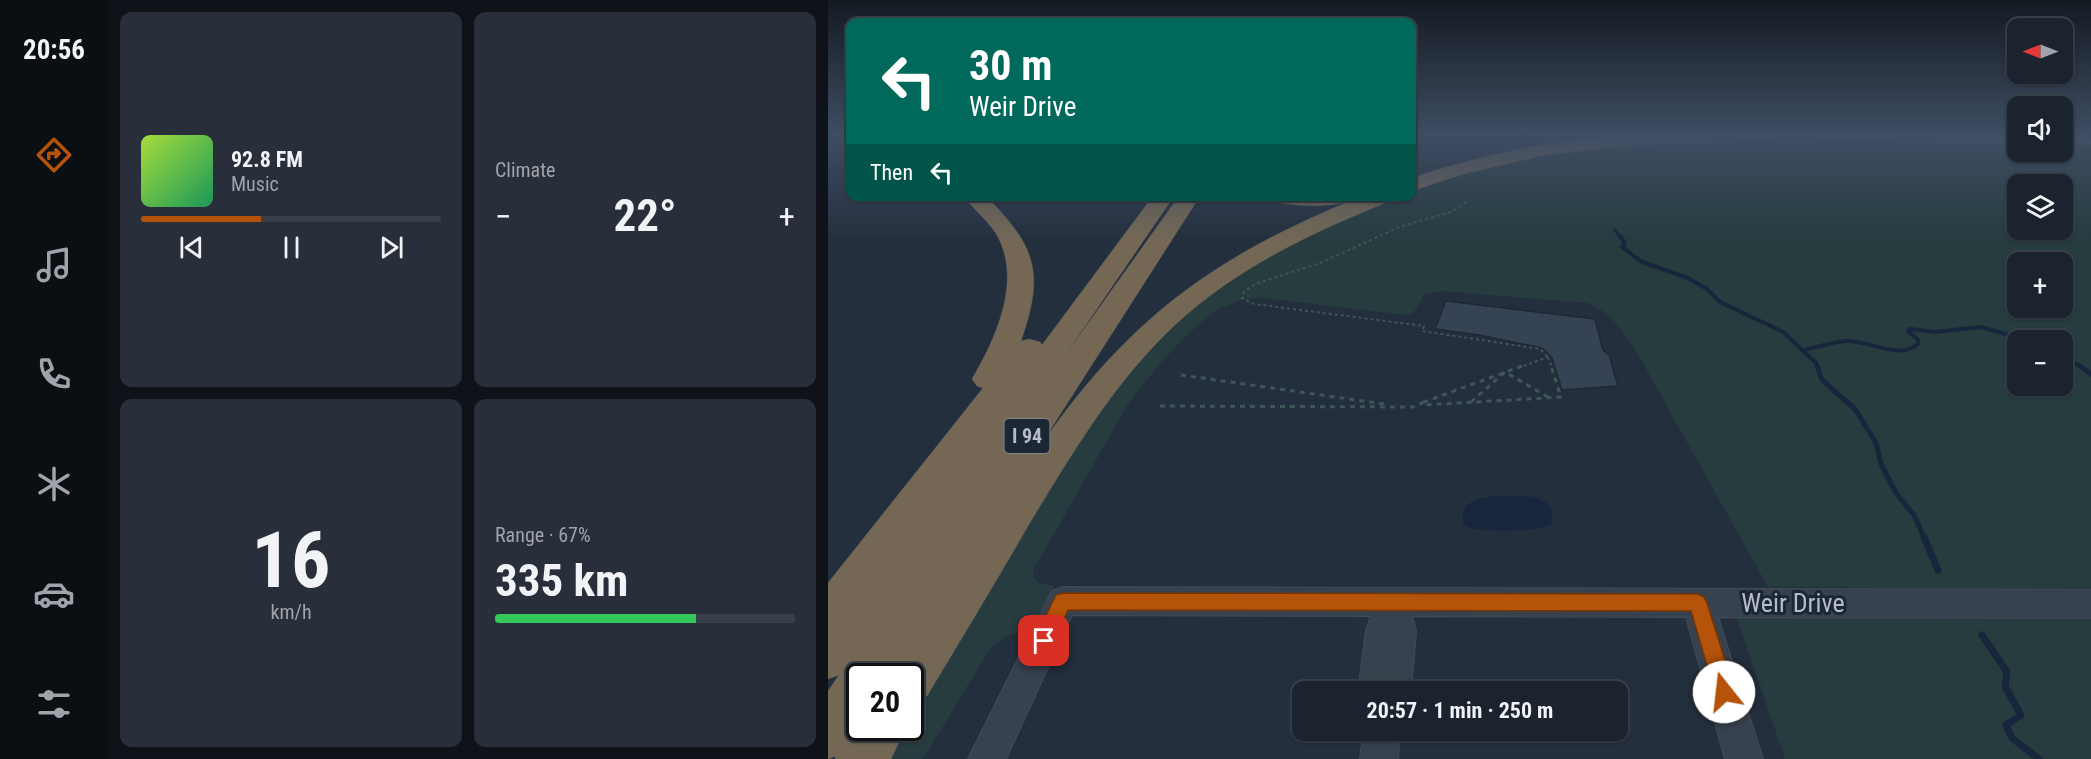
<!DOCTYPE html>
<meta charset="utf-8">
<style>
body{margin:0;font-family:"Roboto Condensed",sans-serif;background:#282f3a;color:#f1f3f6;height:100vh;display:flex;flex-direction:column;font-size:22px;white-space:nowrap}
*{box-sizing:border-box;margin:0}
p{font-size:20px;color:#a0a4aa}
.icon{flex:none;width:33px;height:33px;fill:none;stroke:currentColor;stroke-width:2;stroke-linecap:round;stroke-linejoin:round}
.map{position:relative;flex:1;overflow:hidden}
.drawer{display:flex;flex-direction:column;gap:12px;padding:12px;background:#0f1319;width:720px}
.drawer>*{flex:none}
.top-card{position:absolute;left:18px;top:18px;width:570px;height:183px;border-radius:12px;box-shadow:0 2px 4px #0004,0 0 0 2px #39404a;background:#00695c;color:#fff;overflow:hidden}
.needle{width:39px;rotate:270deg}
.tools{position:absolute;left:1179px;top:18px;display:grid;gap:12px}
.tools a{display:grid;place-items:center;width:66px;height:66px;border-radius:12px;background:#1b232e;box-shadow:0 2px 4px #0004,0 0 0 2px #39404a;font-size:30px}
.speed{position:absolute;left:18px;top:663px;display:flex;gap:12px;font-size:30px;font-weight:700;text-align:center}
.speed>*{display:grid;place-content:center;width:78px;height:78px;border-radius:50%;background:#1b232e;box-shadow:0 2px 4px #0004,0 0 0 2px #39404a;line-height:1}
.speed .limit{border:3px solid #111;border-radius:9px;background:#fff;color:#111}
.pin{position:absolute;display:grid;place-items:center;width:51px;height:51px;color:#fff;margin:-26px;border-radius:12px;box-shadow:0 3px 9px #0006}
.me{position:absolute;width:66px;margin:-33px;rotate:344deg;stroke-linejoin:round;filter:drop-shadow(0 0 4px #0008)}
.turn{display:flex;align-items:center;gap:21px;height:126px;padding:0 24px;font-size:27px}
.turn .icon{width:78px;height:78px;stroke-width:2.5}
.turn b{display:block;font-size:42px;line-height:51px}
.then{display:flex;align-items:center;height:57px;padding:0 24px;background:#0003;gap:12px;font-size:22px}
.big{font-size:45px;font-weight:700;line-height:1.1}
.drawer .tile{flex:1;display:flex;flex-direction:column;justify-content:center;gap:9px;min-width:0;padding:0 21px;border-radius:12px;background:#282f3a}
.drawer .dial{align-items:center;gap:0}
.dial b{font-size:78px;line-height:1}
.song{display:flex;align-items:center;gap:18px}
.cover{width:72px;height:72px;border-radius:9px;background:linear-gradient(135deg,hsl(80 70% 55%),hsl(150 70% 35%))}
.played{height:6px;border-radius:3px;background:linear-gradient(90deg,#b45309 40%,#39404a 40%)}
.keys{display:flex;justify-content:space-around;direction:ltr}
.heat{display:flex;justify-content:space-between;align-items:center;font-size:33px;direction:ltr}
.charge{height:9px;border-radius:4px;background:linear-gradient(90deg,#34c759 67%,#39404a 0)}
.drawer .tiles{flex:1;display:grid;gap:12px;grid-template-columns:repeat(2,1fr)}
.trip{position:absolute;left:464px;top:681px;width:336px;height:60px;border-radius:12px;background:#1b232e;box-shadow:0 2px 4px #0004,0 0 0 2px #39404a;font-weight:700;line-height:60px;text-align:center}
main{display:flex;flex:1;min-height:0}
.menu{display:flex;flex-direction:column;width:108px;justify-content:space-around;align-items:center;background:#0b0e12;color:#a0a4aa}
.menu .icon{width:42px;height:42px}
.menu .selected{color:#b45309}
.menu b{font-size:27px;color:#f1f3f6}
.map>svg:first-child{display:block}
</style>
<main>
<nav class="menu">
<b>20:56</b>
<svg class="icon selected" aria-label="directions" viewBox="0 0 24 24"><path d="M12 3l9 9-9 9-9-9zM9 14v-3h6M13 9l2 2-2 2"/></svg>
<svg class="icon" aria-label="music" viewBox="0 0 24 24"><path d="M9 18V5l10-2v13"/><circle cx="6" cy="18" r="3"/><circle cx="16" cy="16" r="3"/></svg>
<svg class="icon" aria-label="phone" viewBox="0 0 24 24"><path d="M5 4h4l2 5-3 2q2 4 5 5l2-3 5 2v4C11 20 4 13 5 4z"/></svg>
<svg class="icon" aria-label="climate" viewBox="0 0 24 24"><path d="M12 3v18M4 7l16 10M4 17L20 7"/></svg>
<svg class="icon" aria-label="car" viewBox="0 0 24 24"><path d="M5 17H2v-5l4-1 3-4h7l3 4 3 1v5h-3M9 17h6M6 11h13"/><circle cx="7" cy="17" r="2"/><circle cx="17" cy="17" r="2"/></svg>
<svg class="icon" aria-label="filters" viewBox="0 0 24 24"><path d="M4 7h16M4 17h16"/><circle cx="9" cy="7" r="2"/><circle cx="15" cy="17" r="2"/></svg>
</nav>
<section class="drawer">
<div class="tiles">
<div class="tile">
<div class="song"><i class="cover"></i><div><b>92.8 FM</b><p>Music</p></div></div>
<div class="played"></div>
<div class="keys"><svg class="icon" aria-label="previous" viewBox="0 0 24 24"><path d="M18 5L8 12l10 7zM5 5v14"/></svg><svg class="icon" aria-label="pause" viewBox="0 0 24 24"><path d="M8 5v14M16 5v14"/></svg><svg class="icon" aria-label="next" viewBox="0 0 24 24"><path d="M6 5l10 7-10 7zM19 5v14"/></svg></div>
</div>
<div class="tile"><p>Climate</p>
<div class="heat"><a>−</a><b class="big">22°</b><a>+</a></div>
</div>
<div class="tile dial"><b>16</b><p>km/h</p></div>
<div class="tile"><p>Range · 67%</p><b class="big">335 km</b><div class="charge"></div></div>
</div>
</section>
<div class="map">
<svg width="1263" height="759" viewBox="0 0 1263 759">
<rect width="100%" height="100%" fill="#242f3e"/>
<g fill="#263c3f" fill-rule="evenodd">
<path d="M885,138L1189,142L1190,152H1234L1235,143H1263V594H1026L1022,587H940L811,356C797,334 785,314 760,303L612,291L596,295L586,312L578,315L436,298L416,299L387,311L360,334L333,362L298,407L206,569L205,575L209,582L226,586L203,631L182,634L163,647L95,759H56L75,728H82L83,714L247,437L307,356L405,273L561,197L584,196V188L609,178L691,155ZM1190,184H1234V230H1190ZM1190,262H1234V308H1190ZM1190,340H1234V386H1190Z"/>
<polygon points="907,613 1263,614 1263,759 957,759"/>
</g>
<path fill="#17263c" d="M694,496C711,496 730,503 723,524C711,532 645,534 635,524V511C645,493 676,496 694,496Z"/>
<g fill="none" stroke-linecap="round" stroke-linejoin="round">
<polyline stroke="#17263c" stroke-width="3" points="787,230 792,237"/>
<g stroke="#17263c" stroke-width="4">
<polyline points="791,235 797,243 794,247 814,262 860,278 879,289 892,302 955,332 988,363 990,368"/>
<path d="M975,350C989,347 1003,343 1017,341C1040,339 1070,361 1090,344V340L1080,331L1082,329L1107,332L1153,327L1199,340"/>
<polyline points="1234,354 1254,368"/>
</g>
<g stroke="#17263c" stroke-width="5">
<polyline points="989,366 994,380 1027,409 1048,443 1053,464 1068,493 1086,515 1096,538"/>
<polyline points="1252,366 1263,374"/>
</g>
<g stroke="#17263c" stroke-width="7">
<polyline points="1096,537 1110,570"/>
<polyline points="1154,635 1179,672 1177,686 1193,715 1178,725 1184,738 1211,759"/>
</g>
</g>
<polygon fill="#364354" stroke="#1f2835" stroke-width="1.5" points="618,301 767,319 775,350 781,355 790,386 734,390 724,358 714,348 651,335 607,329"/>
<g fill="none" stroke-linecap="round" stroke-linejoin="round">
<defs>
<g id="minor">
<polygon points="235,587 1263,590 1263,618 890,617 935,759 897,759 858,617 584,616 588,631 583,692 530,692 538,631 543,616 244,615 178,759 140,759 224,591"/>
<polygon points="536,730 572,730 570,759 532,759"/>
</g>
<g id="highway">
<path d="M794,135H953L950,139L944,140L806,145L717,155L635,174L584,191V178C652,155 721,141 794,135Z"/>
<polygon points="987,135 1190,135 1190,144 996,140 990,139"/>
<polygon points="1234,135 1263,135 1263,145 1234,144"/>
<path d="M136,196H158C208,247 217,272 193,341L201,339L212,342L214,345L325,196H346L236,357L351,196H372L210,449C297,323 380,260 520,202C496,207 469,207 445,201L443,196H527L525,200L533,196H564L562,201C485,232 408,268 347,325C287,381 245,452 203,521C169,580 134,638 99,696L82,703V676H32V728H78L63,759H7L8,756L0,759V691L11,675L0,679V583L155,388L149,386L144,379C167,340 193,284 171,239C163,222 146,211 136,196Z"/>
</g>
</defs>
<use href="#minor" stroke="#414a57" stroke-width="2"/>
<use href="#highway" stroke="#434c59" stroke-width="1"/>
<g stroke="#3f5557" stroke-width="2" stroke-dasharray="3 3" stroke-linecap="butt">
<polyline points="638,202 623,212 574,226 492,263 427,284 416,292 414,298 426,304 596,326 594,331 712,349 720,357"/>
<polyline points="720,357 724,368"/>
<polyline points="690,368 720,357"/>
</g>
<g stroke="#3f5557" stroke-width="3" stroke-dasharray="5 5" stroke-linecap="butt">
<polyline points="694,366 596,402 596,405 733,397 723,366"/>
<polyline points="353,375 556,404"/>
<polyline points="643,402 677,372 720,397"/>
<polyline points="332,406 585,407 596,402"/>
</g>
<use href="#minor" fill="#38414e" fill-rule="evenodd"/>
<use href="#highway" fill="#746855" fill-rule="evenodd"/>
</g>
<linearGradient id="sky" x2="0" y2="1"><stop stop-color="#141a22"/><stop offset="0.56" stop-color="#3f4d63"/><stop offset="1" stop-color="#3f4d63" stop-opacity="0"/></linearGradient>
<rect width="1263" height="241" fill="url(#sky)"/>
<polygon fill="#b45309" stroke="#753606" stroke-width="1.5" points="235,593 870,594 876,597 879,603 907,692 904,699 896,702 889,699 863,611 240,610 223,647 216,650 209,647 206,641 209,634 228,595"/>
<g text-anchor="middle" stroke-width="6" stroke-linejoin="round" paint-order="stroke">
<rect fill="#1d2633" stroke="#878f9c" stroke-width="1.5" x="176.5" y="419" width="45" height="34" rx="4.5"/>
<g font-size="20" font-weight="bold" fill="#b4bcc9">
<text x="199" y="443">I 94</text>
</g>
<g font-size="26" fill="#b4bcc9" stroke="#1d2633">
<text x="965" y="612">Weir Drive</text>
</g>
</g>
</svg>
<div class="tools">
<a><svg class="needle" viewBox="-14 -14 28 28"><path d="M0-13l5 13h-10z" fill="#e53935"/><path d="M0 13l5-13h-10z" fill="#a0a4aa"/></svg></a>
<a><svg class="icon" aria-label="sound" viewBox="0 0 24 24"><path d="M4 9h4l5-4v14l-5-4H4zM17 9q2 3 0 6"/></svg></a>
<a><svg class="icon" aria-label="layers" viewBox="0 0 24 24"><path d="M12 4l9 5-9 5-9-5zM3 14l9 5 9-5"/></svg></a>
<a>+</a>
<a>−</a>
</div>
<div class="speed"><div class="limit">20</div></div>
<div class="pin" style="left:216px;top:641px;background:#d93025"><svg class="icon" aria-label="arrive" viewBox="0 0 24 24"><path d="M6 21V4h12l-3 4 3 4H6"/></svg></div>
<svg class="me" style="left:896px;top:692px" viewBox="-20 -20 40 40"><circle r="19" fill="#fff"/><path d="M0-13L10 11 0 6-10 11z" fill="#b45309"/></svg>
<div class="trip">20:57 · 1 min · 250 m</div>
<div class="top-card">
<div class="turn"><svg class="icon" aria-label="left" viewBox="0 0 24 24"><path d="M17 20v-9H6M10 6l-5 5 5 5"/></svg><div><b>30 m</b>Weir Drive</div></div>
<div class="then">Then<svg class="icon" aria-label="left" viewBox="0 0 24 24"><path d="M17 20v-9H6M10 6l-5 5 5 5"/></svg></div>
</div>
</div>
</main>
